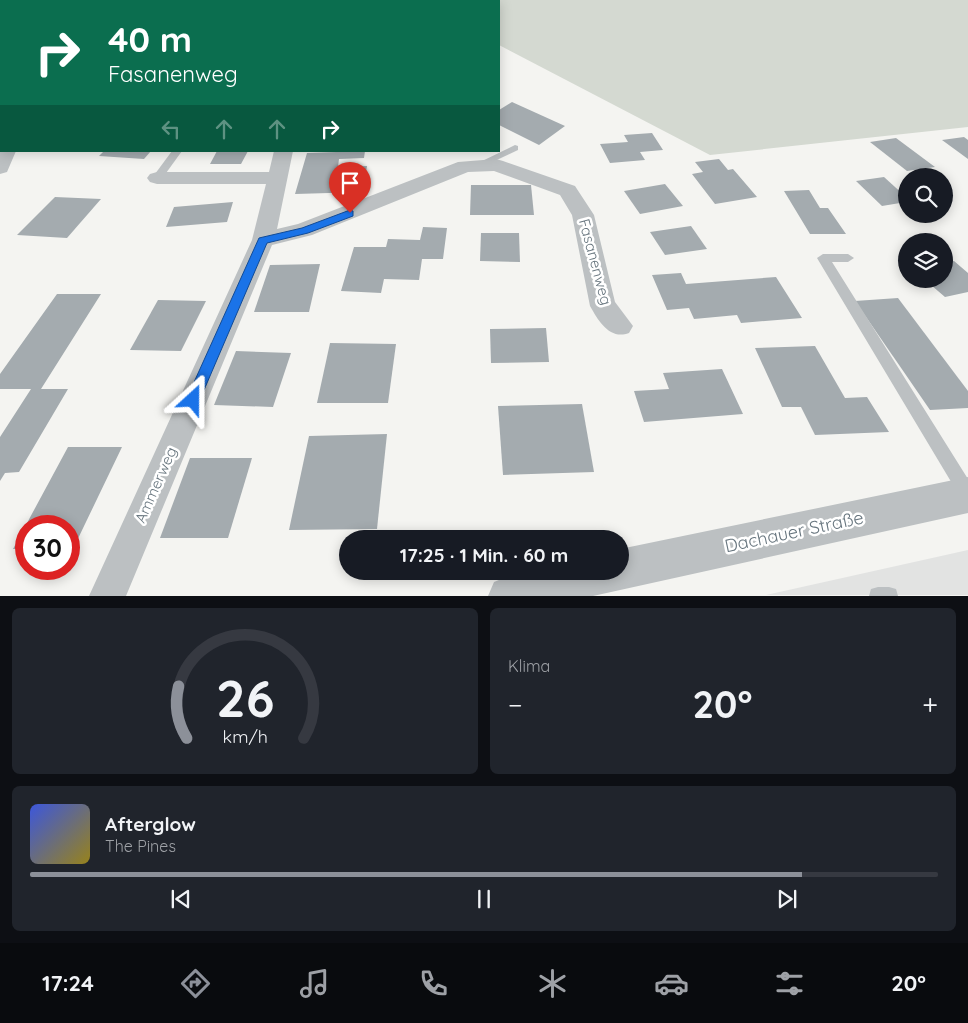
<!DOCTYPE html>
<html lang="de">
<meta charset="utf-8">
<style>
body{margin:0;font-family:Quicksand,sans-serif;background:#20242c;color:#f1f3f6;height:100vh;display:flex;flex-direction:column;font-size:19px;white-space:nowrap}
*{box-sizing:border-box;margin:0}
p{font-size:16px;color:#9ea1a6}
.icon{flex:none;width:28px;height:28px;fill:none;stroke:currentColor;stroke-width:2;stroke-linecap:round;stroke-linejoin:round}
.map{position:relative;height:596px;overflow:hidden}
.drawer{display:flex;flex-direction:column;gap:12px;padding:12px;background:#0d0f14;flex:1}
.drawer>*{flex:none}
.hud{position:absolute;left:0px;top:0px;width:500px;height:152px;box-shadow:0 2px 12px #0003;background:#0b6e4f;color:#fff;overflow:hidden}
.controls{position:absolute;left:898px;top:168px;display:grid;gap:10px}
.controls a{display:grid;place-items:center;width:55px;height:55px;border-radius:50%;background:#171b24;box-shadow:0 2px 12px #0003;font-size:25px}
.speed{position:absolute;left:15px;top:515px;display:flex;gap:10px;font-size:25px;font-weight:700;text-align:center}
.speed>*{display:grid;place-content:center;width:65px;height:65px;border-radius:50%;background:#171b24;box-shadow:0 2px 12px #0003;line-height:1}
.speed .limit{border:8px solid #d22;background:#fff;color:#111}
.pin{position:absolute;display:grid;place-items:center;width:42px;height:42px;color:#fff;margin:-51px -21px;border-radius:50% 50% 50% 0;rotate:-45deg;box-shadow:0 0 5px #0007}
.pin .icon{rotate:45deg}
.me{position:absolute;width:55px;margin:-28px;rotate:24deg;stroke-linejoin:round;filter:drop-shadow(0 0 4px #0008)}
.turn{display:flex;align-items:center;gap:18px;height:105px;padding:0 25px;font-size:22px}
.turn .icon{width:65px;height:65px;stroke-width:2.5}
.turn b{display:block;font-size:35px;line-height:42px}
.lanes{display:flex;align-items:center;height:48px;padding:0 25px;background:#0003;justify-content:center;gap:25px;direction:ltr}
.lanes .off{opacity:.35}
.big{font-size:38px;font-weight:800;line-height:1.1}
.drawer .widget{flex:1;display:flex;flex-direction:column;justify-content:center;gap:8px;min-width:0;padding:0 18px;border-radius:8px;background:#20242c}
.drawer .dial{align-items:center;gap:0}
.dial svg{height:130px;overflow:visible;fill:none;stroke:#363941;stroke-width:7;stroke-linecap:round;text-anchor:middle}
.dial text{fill:#f1f3f6;stroke:none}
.song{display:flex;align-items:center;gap:15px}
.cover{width:60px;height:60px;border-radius:8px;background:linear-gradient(135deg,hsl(230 70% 55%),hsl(50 70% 35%))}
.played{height:5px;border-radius:2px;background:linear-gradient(90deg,#8c9099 85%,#363941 85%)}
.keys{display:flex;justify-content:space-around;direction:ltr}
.heat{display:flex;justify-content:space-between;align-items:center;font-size:28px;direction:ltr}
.drawer .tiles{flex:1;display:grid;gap:12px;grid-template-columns:1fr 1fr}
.widget:last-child{grid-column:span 2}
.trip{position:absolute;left:339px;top:530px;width:290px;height:50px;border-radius:25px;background:#171b24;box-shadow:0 2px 12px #0003;font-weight:800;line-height:50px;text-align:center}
.tabs{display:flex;height:80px;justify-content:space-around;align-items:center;background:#090b0e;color:#9ea1a6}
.tabs .icon{width:35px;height:35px}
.tabs .active{color:#8c9099}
.tabs b{font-size:22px;color:#f1f3f6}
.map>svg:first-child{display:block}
</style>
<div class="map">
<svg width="968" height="596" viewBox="0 0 968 596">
<rect width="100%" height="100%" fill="#f4f4f1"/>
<polygon fill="#e2e3e2" points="968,550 968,595 766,595"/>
<polygon fill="#d4d9d1" points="335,0 968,0 968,127 710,155 499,45 499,1"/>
<g fill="#a4abaf">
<polygon points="512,102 565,126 539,145 499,125 499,110"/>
<polygon points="652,133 663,150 640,152 645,160 610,163 600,144 628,142 624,135"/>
<polygon points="964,137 968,140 968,159 942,140"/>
<polygon points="896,138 935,167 907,171 870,142"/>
<polygon points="104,151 151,151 144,159 99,156"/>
<polygon points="217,151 248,151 241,164 210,164"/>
<polygon points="365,151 364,158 339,159 338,167 367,166 363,192 295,194 307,153"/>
<polygon points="719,159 728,170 733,169 757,197 715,204 692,174 703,172 695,162"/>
<polygon points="884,177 906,197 906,202 882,206 856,181"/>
<polygon points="665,184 683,206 640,214 624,191"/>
<polygon points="471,185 531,185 534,215 470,215"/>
<polygon points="809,190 820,208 828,208 846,234 810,234 784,191"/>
<polygon points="55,197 101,199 67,238 17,235"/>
<polygon points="233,202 227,222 166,227 174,207"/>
<polygon points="691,226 707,249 665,255 650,232"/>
<polygon points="423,227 447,228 443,259 422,259 419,280 384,279 381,293 341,291 354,247 386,247 388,239 420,240"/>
<polygon points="481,233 519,233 520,262 480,261"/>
<polygon points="954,261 968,273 968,292 945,297 924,279 944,279 944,263"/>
<polygon points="320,264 309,312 254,312 270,265"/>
<polygon points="681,273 686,284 776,277 802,318 741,323 737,315 694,319 689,308 667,310 652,275"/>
<polygon points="57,294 101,294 41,389 68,389 19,472 5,473 0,481 0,437 31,389 0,389 0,374"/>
<polygon points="898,298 968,391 968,408 930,410 855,301"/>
<polygon points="158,300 206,301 181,351 130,350"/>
<polygon points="546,328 549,362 491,363 490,329"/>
<polygon points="330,343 396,344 388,403 317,403"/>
<polygon points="815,346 845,398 867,397 889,432 815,435 801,407 782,407 755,348"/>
<polygon points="236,351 291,353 273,407 214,405"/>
<polygon points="722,369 743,414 644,422 634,391 669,389 663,373"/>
<polygon points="582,404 594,472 503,475 498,406"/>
<polygon points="387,434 377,529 289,530 309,436"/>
<polygon points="68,447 122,447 73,549 69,549 69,526 26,526 26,549 13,549"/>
<polygon points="190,458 252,458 228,538 160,538"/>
</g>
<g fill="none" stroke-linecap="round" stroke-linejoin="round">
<g fill="#bcc0c2" fill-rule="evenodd">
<polygon points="515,145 518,146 518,150 482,167 479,168 474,165"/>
<polygon points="172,151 182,151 161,180 153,180 152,178"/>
<polygon points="823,254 848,254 854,258 848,262 832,262 968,479 968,502 962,500 817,258"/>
<polygon points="878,587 889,587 896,589 898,596 869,596 871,589"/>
</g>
<g fill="#bcc0c2" fill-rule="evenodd">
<rect x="0" y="14" width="1" height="8"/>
<polygon points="0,62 1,63 1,73 0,72"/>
<polygon points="0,147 1,151 16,151 7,172 0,174"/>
<path d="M274,151H293L277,229L298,224L458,162L496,159L503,161L575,186L594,215L615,302L633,326L629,333C610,340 599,322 590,306L572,215L560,195L494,171L468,172L312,235L272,245L126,596H89L252,240L266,184H157L150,182L147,178L150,174L157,172H269Z"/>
</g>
<path fill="#bcc0c2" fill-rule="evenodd" d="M968,477V513L593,596H488L494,582C533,565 578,571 620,571V549Z"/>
</g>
<polygon fill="#1a73e8" stroke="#114b97" points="350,210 353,211 353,216 308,233 267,243 198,404 188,404 186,400 259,238 302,228"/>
<g text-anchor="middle" stroke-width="5" stroke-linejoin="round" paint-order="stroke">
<g font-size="15" fill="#67757e" stroke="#fff">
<text transform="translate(595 262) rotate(75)" y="5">Fasanenweg</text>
<text transform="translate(156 485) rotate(-66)" y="5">Ammerweg</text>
</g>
<g font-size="18" fill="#67757e" stroke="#fff">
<text transform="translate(794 532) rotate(-12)" y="6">Dachauer Straße</text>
</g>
</g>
</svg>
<div class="controls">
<a><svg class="icon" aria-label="search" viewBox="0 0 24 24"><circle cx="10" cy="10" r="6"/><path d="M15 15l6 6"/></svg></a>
<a><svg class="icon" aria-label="layers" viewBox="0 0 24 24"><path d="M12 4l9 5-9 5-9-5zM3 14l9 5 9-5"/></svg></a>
</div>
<div class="speed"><div class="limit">30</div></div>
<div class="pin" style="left:350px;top:213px;background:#d93025"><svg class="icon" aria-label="arrive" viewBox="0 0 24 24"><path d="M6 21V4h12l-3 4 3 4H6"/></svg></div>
<svg class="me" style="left:193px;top:400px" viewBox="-20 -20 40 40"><path d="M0-17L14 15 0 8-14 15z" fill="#1a73e8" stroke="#fff" stroke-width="4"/></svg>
<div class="trip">17:25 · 1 Min. · 60 m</div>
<div class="hud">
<div class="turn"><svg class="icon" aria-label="right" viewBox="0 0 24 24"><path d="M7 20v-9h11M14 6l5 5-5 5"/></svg><div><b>40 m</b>Fasanenweg</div></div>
<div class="lanes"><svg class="icon off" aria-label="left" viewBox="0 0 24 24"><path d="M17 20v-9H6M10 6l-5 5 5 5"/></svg><svg class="icon off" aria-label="ahead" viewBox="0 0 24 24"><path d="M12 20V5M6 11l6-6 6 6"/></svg><svg class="icon off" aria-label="ahead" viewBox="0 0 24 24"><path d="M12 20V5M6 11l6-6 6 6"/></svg><svg class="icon" aria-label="right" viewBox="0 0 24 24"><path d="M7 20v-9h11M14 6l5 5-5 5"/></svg></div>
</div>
</div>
<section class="drawer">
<div class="tiles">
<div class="widget dial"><svg viewBox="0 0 100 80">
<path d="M14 69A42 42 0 1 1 86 69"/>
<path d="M14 69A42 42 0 0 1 9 37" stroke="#8c9099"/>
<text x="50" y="56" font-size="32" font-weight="700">26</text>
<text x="50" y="72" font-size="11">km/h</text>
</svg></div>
<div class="widget"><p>Klima</p>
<div class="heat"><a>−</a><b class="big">20°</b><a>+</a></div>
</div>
<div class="widget">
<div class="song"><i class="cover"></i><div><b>Afterglow</b><p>The Pines</p></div></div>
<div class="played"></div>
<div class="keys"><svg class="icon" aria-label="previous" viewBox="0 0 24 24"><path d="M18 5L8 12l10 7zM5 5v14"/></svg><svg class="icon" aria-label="pause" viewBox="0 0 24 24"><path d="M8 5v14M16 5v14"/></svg><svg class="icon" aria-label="next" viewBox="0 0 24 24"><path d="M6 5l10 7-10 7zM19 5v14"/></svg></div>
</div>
</div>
</section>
<nav class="tabs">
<b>17:24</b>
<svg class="icon active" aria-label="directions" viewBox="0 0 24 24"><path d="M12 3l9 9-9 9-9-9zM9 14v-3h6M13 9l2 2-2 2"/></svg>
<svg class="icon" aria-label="music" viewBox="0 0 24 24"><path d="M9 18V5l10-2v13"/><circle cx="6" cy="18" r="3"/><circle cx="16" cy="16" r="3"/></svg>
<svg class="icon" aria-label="phone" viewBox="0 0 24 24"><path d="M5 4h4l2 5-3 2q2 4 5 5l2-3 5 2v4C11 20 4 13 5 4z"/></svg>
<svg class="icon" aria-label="climate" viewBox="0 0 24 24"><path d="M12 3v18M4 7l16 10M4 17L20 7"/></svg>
<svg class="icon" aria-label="car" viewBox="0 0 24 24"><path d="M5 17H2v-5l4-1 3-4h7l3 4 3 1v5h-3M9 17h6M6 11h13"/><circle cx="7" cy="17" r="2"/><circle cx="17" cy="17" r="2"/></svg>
<svg class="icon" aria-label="filters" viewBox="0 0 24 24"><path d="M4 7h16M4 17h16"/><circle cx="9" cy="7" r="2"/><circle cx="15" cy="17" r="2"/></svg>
<b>20°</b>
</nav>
